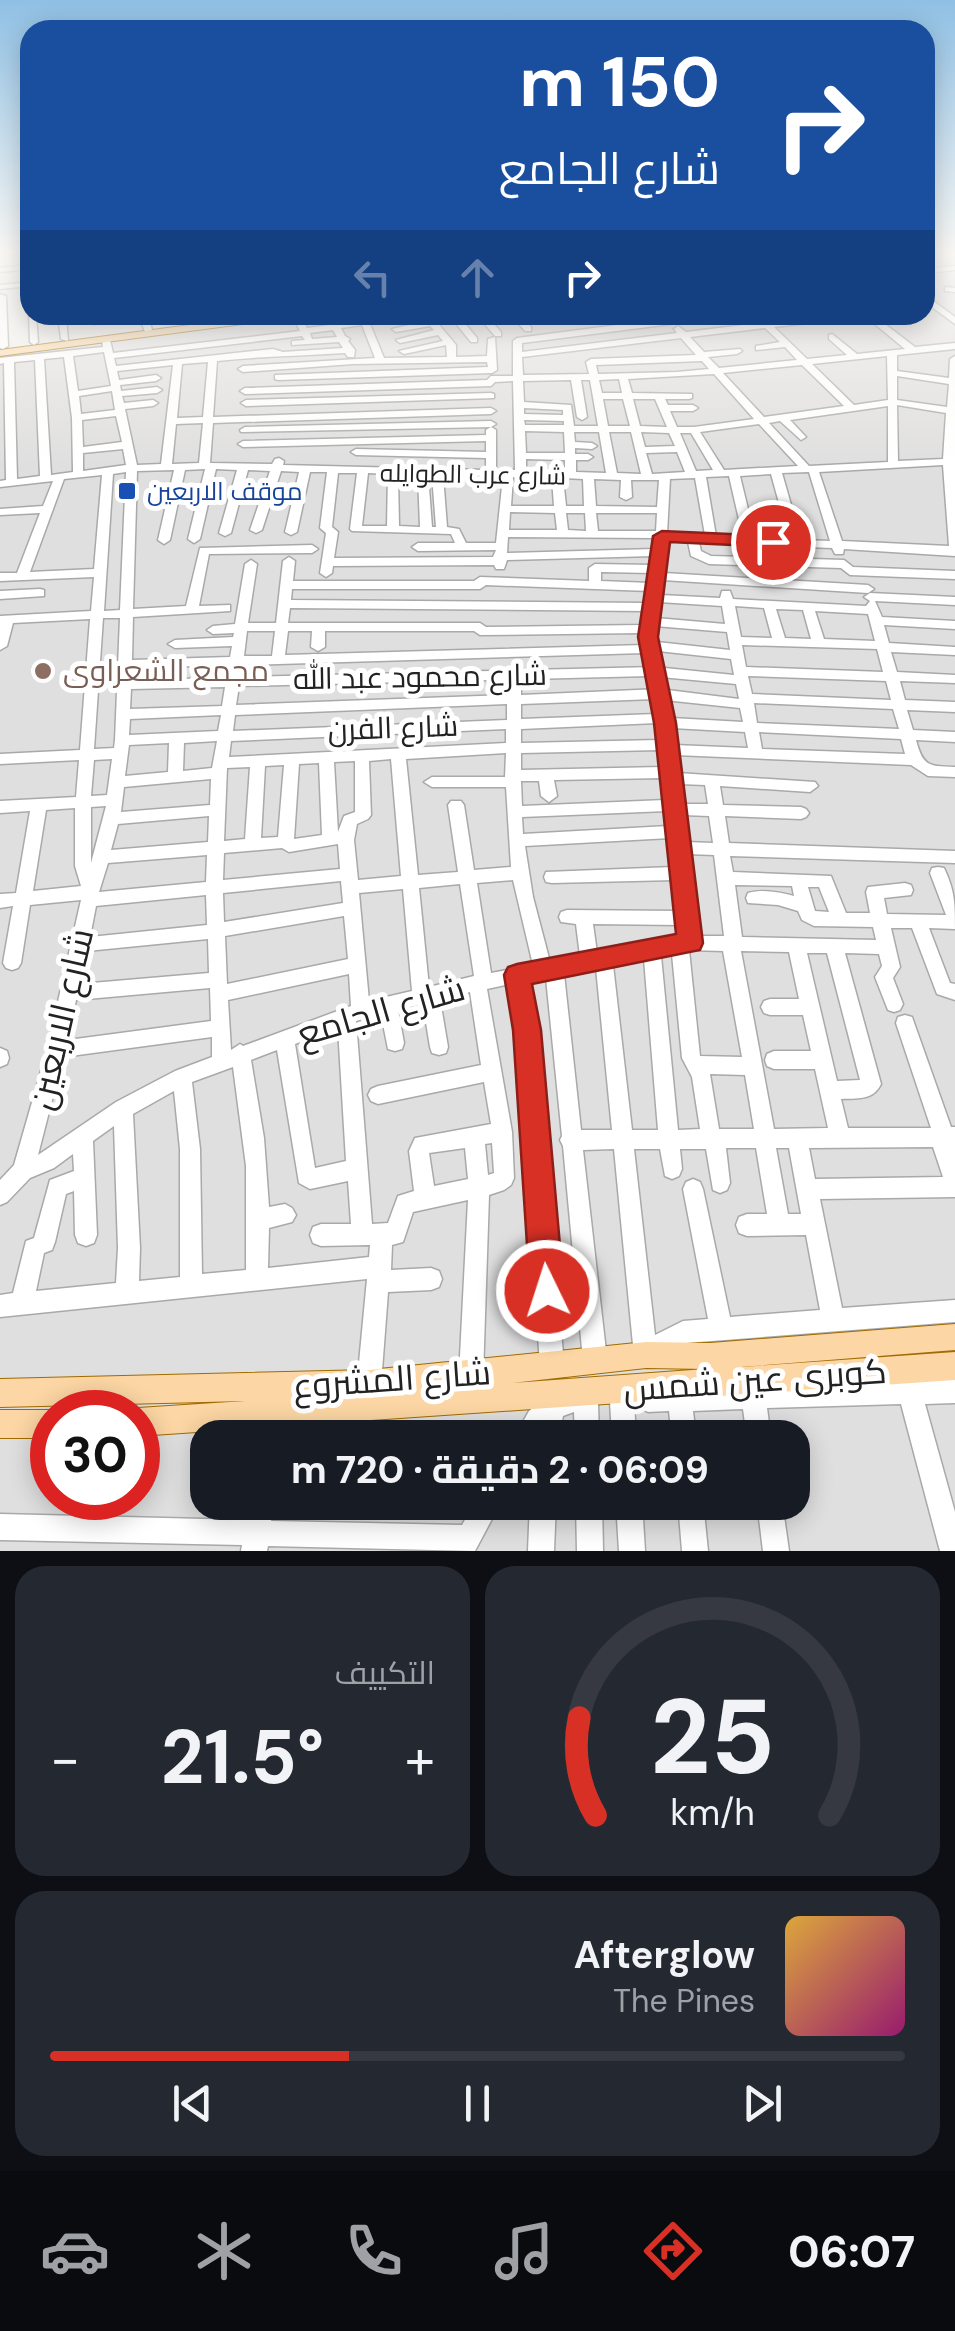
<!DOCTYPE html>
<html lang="ar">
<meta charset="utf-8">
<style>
body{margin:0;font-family:"DM Sans",Cairo,sans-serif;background:#242831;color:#f1f3f6;direction:rtl;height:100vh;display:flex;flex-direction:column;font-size:38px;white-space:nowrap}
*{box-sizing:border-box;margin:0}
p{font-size:32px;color:#9ea1a6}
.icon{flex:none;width:55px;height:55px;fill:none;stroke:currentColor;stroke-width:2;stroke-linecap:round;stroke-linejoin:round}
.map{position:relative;height:1551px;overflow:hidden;direction:ltr}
.sheet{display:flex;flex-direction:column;gap:15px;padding:15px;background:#0d0f14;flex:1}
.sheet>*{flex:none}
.hud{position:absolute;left:20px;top:20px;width:915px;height:305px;border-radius:30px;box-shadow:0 5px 25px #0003;direction:rtl;background:#1a4fa0;color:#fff;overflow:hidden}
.speed{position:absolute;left:30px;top:1390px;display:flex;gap:20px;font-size:50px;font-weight:700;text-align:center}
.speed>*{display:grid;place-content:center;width:130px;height:130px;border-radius:50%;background:#171b24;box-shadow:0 5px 25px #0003;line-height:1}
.speed .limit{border:15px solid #d22;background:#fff;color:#111}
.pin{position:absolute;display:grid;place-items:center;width:85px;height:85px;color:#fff;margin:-42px;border:5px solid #fff;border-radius:50%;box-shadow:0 2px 10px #0007}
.me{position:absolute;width:110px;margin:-55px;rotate:356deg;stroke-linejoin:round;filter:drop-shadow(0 0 8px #0008)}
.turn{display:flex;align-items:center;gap:35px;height:210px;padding:0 50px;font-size:45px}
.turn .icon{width:130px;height:130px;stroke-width:2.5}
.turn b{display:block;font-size:70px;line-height:85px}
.lanes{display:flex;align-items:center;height:95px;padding:0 50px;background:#0003;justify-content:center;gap:50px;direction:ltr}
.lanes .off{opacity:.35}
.big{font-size:75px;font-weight:700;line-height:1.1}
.sheet .tile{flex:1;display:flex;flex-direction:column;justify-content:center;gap:15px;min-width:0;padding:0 35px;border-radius:30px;background:#242831}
.sheet .dial{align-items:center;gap:0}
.dial svg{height:260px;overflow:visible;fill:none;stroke:#363941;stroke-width:7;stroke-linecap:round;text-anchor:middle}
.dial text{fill:#f1f3f6;stroke:none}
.song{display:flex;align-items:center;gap:30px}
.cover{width:120px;height:120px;border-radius:15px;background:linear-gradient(135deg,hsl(40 70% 55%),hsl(320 70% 35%))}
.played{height:10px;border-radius:5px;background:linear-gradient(90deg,#d93025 35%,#363941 35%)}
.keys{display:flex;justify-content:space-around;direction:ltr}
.heat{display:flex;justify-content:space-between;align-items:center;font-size:55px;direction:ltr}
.sheet .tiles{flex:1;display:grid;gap:15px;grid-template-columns:1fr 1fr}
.tile:last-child{grid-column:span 2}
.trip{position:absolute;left:190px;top:1420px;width:620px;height:100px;border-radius:30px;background:#171b24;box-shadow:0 5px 25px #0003;font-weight:700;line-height:100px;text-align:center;direction:rtl}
.dock{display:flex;height:160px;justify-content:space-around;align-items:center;background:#090b0e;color:#9ea1a6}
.dock .icon{width:70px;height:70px}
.dock .active{color:#d93025}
.dock b{font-size:45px;color:#f1f3f6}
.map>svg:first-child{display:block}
</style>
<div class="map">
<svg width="955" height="1551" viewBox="0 0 955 1551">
<rect width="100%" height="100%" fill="#f2efe9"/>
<path fill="#e0dfdf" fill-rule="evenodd" d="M925,250H955V1551H0V351L277,315H925ZM52,1412H138V1498H52ZM208,1438H792V1502H208Z"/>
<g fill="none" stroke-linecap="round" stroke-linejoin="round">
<defs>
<g id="minor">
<polygon points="30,250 30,252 8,255 4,253 15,250"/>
<polygon points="944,250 955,251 955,256"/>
<polygon points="30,265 30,269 0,272 0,268"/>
<polygon points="955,266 955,270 925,273 925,269"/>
<polygon points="30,282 30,286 0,289 0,285"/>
<polygon points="945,287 955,288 955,292 945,291"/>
<polygon points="0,294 6,296 8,346 3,349 0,348"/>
<polygon points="925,295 955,317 955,324 925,302"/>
<polygon points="29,313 36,315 38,342 34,345 30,342"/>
<polygon points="58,315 66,315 68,341 61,339"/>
<polygon points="122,315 148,315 152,330 145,332 140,318 94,324 90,321"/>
<path d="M292,315H300L307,328L330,325L325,315H333L338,323L397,315H419L370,324L384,358L447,357L446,345L404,354L399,351L443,341L438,335L400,343L396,340L434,330L430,326L396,332L392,329L427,321L422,315H431L456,345V357L487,356L488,339L495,337L497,370L492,373L278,380L275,379V375L488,367L487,362L353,364L243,372L238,369L243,366L375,358L362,325L341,328L345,336L350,339L348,341L355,350L354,357H348L345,353C302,356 261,356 217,361L213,417L491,408L496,411L491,414L213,423L210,463L272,464L275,459L279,458L284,461L283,465L486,470V458L356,455L351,452L356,449L486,452V441L243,447L238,444L243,441L486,435V430L491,427L241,432L240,430L245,427L491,421L496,424L491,427L496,430V470H515L513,381L495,382L491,386L245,394L240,391L245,388L487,380L491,376H513V341L517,338L671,318L675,321L671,324L522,343V352L677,333L674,329L678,326L686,332L760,323L759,321L763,318L769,322L829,315H855L851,318L774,327L807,359L847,355L829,339V335L832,334L857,354L905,349L864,315H873L915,347L955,343V349L897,355V371L949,378L950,359L955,356V556L844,549L843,554H835L832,548L756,545L755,550H747L744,544L699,542L701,551L711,556L844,560L853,567L955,571V579L850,575L841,568L709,564L691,556L688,542L667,541L664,573L868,585L874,589L868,593L663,580L661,595L720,598L722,591H730L733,599L866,606L870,601L864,597L870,593L955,597V605L875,601L882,617L955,621V629L884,625L889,643L955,647V655L891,652L897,672L955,675V683L900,681L905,700L955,702V712L907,710L913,730L955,732V742L916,740C923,767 929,766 955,767V777L928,776L911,765L675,755L678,773L815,782L818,786L810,792L720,786L723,805L801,807L806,809L809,813L806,817L801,819L725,816L729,843L955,851V863L730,856L733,872L831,876L846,913H870L866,892L868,887L905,883L911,885L913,890L911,895L884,898L887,914L946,915L930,873L932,868L938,867L944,868C955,891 955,904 955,929L929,928L950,983L955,984V1000L937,994L912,928H891L900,967L893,978L903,1004L900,1010L894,1012L888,1010L875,977L882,966L879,954L845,953L881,1084C873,1101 857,1098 841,1099L848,1128H931L896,1023L898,1017L905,1015L912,1017L951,1127H955V1197L820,1199L842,1308L955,1300V1322L686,1343L646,1367L638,1363L634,1355L614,1149L583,1150L607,1360L603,1368L595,1372L587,1368L583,1360L563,1146L560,1140L562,1136L546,978L527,981L536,1030L564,1366L560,1374L552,1378L544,1374L540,1366L518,1030L510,984L487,989L512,1132L514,1178L511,1185L504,1190L489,1195L483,1376L479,1384L471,1388L463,1384L459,1376L468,1200L413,1212L403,1242L392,1245L391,1270L431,1268L439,1271L442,1279L439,1287L431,1290L388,1292L381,1384L377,1392L369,1396L361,1392L357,1384L367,1279L0,1317V1295L13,1293L26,1241L34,1238L50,1180L74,1171L73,1154L54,1168L30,1178L7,1202L0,1205V1180L14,1165L47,1050L81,900L30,905L21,963L18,968L12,970L6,968L3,963L13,906L0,908V894L16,893L30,811L0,813V801L76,797L79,760L0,764V754L80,750L90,619L13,623L7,646L0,650V616L91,611L94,577L0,581V573H17L40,513L0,515V509L43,506L53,481L0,487V481L6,480L4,363L0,364V358L103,347L102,340L106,337L110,340L113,353L300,331ZM765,328L780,342L756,346V350L785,347L797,360L719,368L708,357L737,354L742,351L740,349L704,352L690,337ZM333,330L337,337L312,339L310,333ZM302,336L305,340L292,341V345L339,342L343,348L283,352L273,349L116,366L114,358ZM681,338L696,355L591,359L586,362L589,374L523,375L522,357ZM104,352L111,386L78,391L73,356ZM887,356L888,400L854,405L812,364ZM64,357L72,418L73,472L51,475L44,359ZM35,360L40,476L17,479L14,362ZM702,361L709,369L677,372L598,374L596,365ZM208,362L203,417L177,418L182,364ZM173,365L161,464L137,465L125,409L153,406L158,403L153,400L124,403L122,396L157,393L162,390L157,387L121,391L120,385L156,381L161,378L156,375L119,380L117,371ZM802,365L844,406L764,417L723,373ZM714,374L754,419L694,427H677L670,411H693L698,408L693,405H668L665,399H689L692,398V394L632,393L628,379ZM897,376L949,384L947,407L897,400ZM619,379L622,393H602L599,380ZM571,380L577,417L582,420L587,417L581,380H590L598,426H574L571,405L524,402L523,381ZM112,391L115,410L81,414L79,396ZM603,399H623L630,426H608ZM633,399H655L667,427L640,426ZM897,405L946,413L943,459L898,461ZM888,406V462L809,466L769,423L780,421L801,440L806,437L790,420ZM524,408L563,410V415L524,414ZM116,416L122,442L83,447L82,420ZM524,420L564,421V425H525ZM203,423L199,463L172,464L176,424ZM759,424L798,466L724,470L700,432ZM525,431L564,432L565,453H526ZM574,432H599L606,473L576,472V460H588L593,457L588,454H575V448L592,449L597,446L592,443L575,442ZM609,432H631L641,474L617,473ZM641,432L669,433L675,446L645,447ZM680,433H691L713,470L696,471ZM123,449L126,465L83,471V453ZM677,452L685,472L652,474L646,453ZM526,459L565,460V472L526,471ZM943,465L949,546L842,541L819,472ZM205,469L188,539L194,543L200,539L216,469L237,470L219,533L225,536L231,533L248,470L270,471L250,530L256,533L262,530L281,471L299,472L285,532L291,535L297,532L310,472H327L320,528L326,533L320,573L326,577L332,573L333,566L494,565L496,569H504L507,560L654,556L653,565L595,564L589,568V581L480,577L474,581H293L295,561L289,557L283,561L276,623H248L257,564L251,560L245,564L235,624L213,626L207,630L213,634L234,633L233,637L175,640L168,644L175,648L232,646L230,657L132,660L133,617L230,611V605L199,606L209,554L312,553L318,549L312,545L200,548L186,606L133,609L137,471L174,470L158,540L164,544L170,540L185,470ZM126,472L120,610L104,611L113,474ZM809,472L830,541L801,540L782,473ZM338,473H357L350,529L352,531L451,534L455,543H418L412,547L418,551L496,550L493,557L334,558L338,532L332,527ZM368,473L388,474L387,526H362ZM398,474L418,475L420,527L399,526ZM771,474L789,539L755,538L740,476ZM102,475L94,569L30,572L64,479ZM428,475H432L436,527H432ZM443,475L486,476L491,479L503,477L496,543H466L459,529L447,527ZM729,476L743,537L716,536L706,477ZM513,477L521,479L552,478L554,506H511ZM563,478L583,479L584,506H566ZM695,478L705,535L667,534L670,479ZM594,479L621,480L620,497L626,500L632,497L631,480H659L657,507L596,506ZM510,512L555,513L557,530H509ZM566,513H585L586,531L568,530ZM596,513H657L656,531H598ZM508,537L655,538L654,549L507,553ZM601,572L652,573L650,583L601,581ZM486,585L649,591L646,603L291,600L292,589H480ZM659,602L722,606L725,624L656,618ZM735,606L764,608L772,638L741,637ZM290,608L645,611L642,625L486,627L480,623H288ZM776,609L803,610L811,639L785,638ZM815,611L868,614L875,641L824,639ZM103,618H120L115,740L114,748L94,749ZM655,626L727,632L730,650L657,642ZM247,631H275L272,656H244ZM288,631H312L311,647L318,651L325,647V631H474L480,635L642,633L644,645L285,655ZM742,645L877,649L883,672L746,667ZM658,651L731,659L734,675L655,667L240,677L242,665L645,653L647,659L652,660L659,656ZM229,665L227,678L131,680V668ZM650,676L736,684L739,699L660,689L521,695V687L514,682L507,687V695L236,705L239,686ZM748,676L886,681L891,700L752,694ZM225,687L222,706L130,709L131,689ZM655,699L740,708L743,722L672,718L667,705H657L656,714L521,719V704ZM754,703L893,709L899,729L757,723ZM507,704V720L233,731L235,715ZM221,715L218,731L129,735L130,719ZM657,723L659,740L521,743V729ZM672,728L745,732L748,748L674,745ZM506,729V743L229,757L231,741ZM759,732L901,739L905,754L762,749ZM217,741L212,768L183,771L184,743ZM169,743L168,772L125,776L129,745ZM660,750L662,767L521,770V753ZM506,753L505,777H432L424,782L432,787H506L511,867L474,870L464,805L461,801H451L448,805L458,872L418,875L406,759ZM112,759L107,795L91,796L94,760ZM391,759L401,876L358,880L354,840L357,824L368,819L371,815L369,761ZM355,761V812L344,816L338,832L334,762ZM319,763L322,835L294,839L299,764ZM284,765L278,837L261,838L265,766ZM250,767L245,839L224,841L227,768ZM663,778L665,800L522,806L521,781H539L541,796L549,802L557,796L554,780ZM211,779L210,805L121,812L124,787ZM679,784L705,785L708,804H681ZM106,806L91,863V807ZM75,808V866L81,886L33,891L46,810ZM667,811L668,826L523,834L522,817ZM683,815L709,816L713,843L686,842ZM209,816L208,842L111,850L118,824ZM670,838L673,867L546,872L544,877L546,882L552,883L674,880L678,911L567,910L561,912L559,917L561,922L576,924L580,956L550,962L533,897L525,846ZM338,844L340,869L223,880L224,853L282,848L289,852ZM687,854L714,855L724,936H698ZM207,855L206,882L99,892L108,863ZM513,880L533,965L491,973L477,883ZM341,881L343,903L224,922L223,893ZM460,884L474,976L429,987L419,888ZM735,885L792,886L794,896C779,892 763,889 748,893L746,898L748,903L778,905L798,911L802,920L814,926L873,927L876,940L742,937ZM808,887H819L829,912L815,911ZM403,889L412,991L369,1001L359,893ZM206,895L207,925L90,937L96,906ZM344,916L348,959L227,984L225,936ZM593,924L679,925L681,937L597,953ZM208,939L209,973L80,984L87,951ZM689,950L723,951L742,1057L700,1056ZM741,951L789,952L799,999H770L764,1001L761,1007L764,1013L770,1015H803L811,1051H774L767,1054L765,1060L767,1066L774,1069H815L828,1128L774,1129ZM807,953H827L860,1080L837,1081ZM672,954L682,1058L692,1077L700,1129L678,1130L661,956ZM644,959L658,1130H632L613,965ZM596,968L612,1130H581L564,974ZM349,974L351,1006L243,1046L240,1044L231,1050L228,1000ZM210,988L211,1021L68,1040L76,1000ZM470,992L481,1065L378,1086L371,1089L368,1095L371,1101L378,1104L484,1082L491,1124L415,1138L409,1151L414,1191L398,1196L388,1223L372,1224L356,1021L381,1014L388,1049L395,1051L402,1049L404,1043L398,1010L423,1004L430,1047L432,1053L439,1055L446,1053L448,1047L440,1000ZM338,1028L346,1161L315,1168L295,1044ZM212,1037V1057L175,1071L116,1102L38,1155L63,1057ZM277,1050L299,1183L310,1189L348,1181L351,1224H321L313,1227L310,1235L313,1243L321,1246L370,1245L369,1257L268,1268L269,1228L292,1222L296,1215L292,1208L285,1204L269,1207L264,1138L251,1060ZM233,1067L246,1166V1270L202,1274L200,1149L192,1082ZM710,1074L745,1075L754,1129H719ZM174,1091L180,1149V1277L139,1281L140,1248L133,1114ZM114,1126L118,1248L116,1283L36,1291L44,1253L52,1250L55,1242L66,1194L74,1191L75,1235L78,1243L86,1246L94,1243L97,1235L93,1141ZM492,1143L494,1173L488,1175L485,1144ZM933,1147L943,1177L815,1179L809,1148ZM465,1148L468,1179L434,1186L429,1153ZM726,1148H756L767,1214H747L739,1217L736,1225L739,1233L747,1236L806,1235L820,1310L730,1317L703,1189L700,1182L693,1179L686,1182L683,1189L708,1319L683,1321L655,1335L634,1149H660L665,1176L672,1179L679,1176L682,1169L680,1149H706L713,1190L720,1193L727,1190L730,1183ZM776,1148H789L801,1214H788Z"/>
<polygon points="449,315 458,315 477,338 477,342 471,342"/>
<polygon points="477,315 486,315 501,332 501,336 495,336"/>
<polygon points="511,315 520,315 531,327 531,331 525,331"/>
<polygon points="557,315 566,315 570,321 563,323"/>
<polygon points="604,315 625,315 588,323 584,320"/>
<polygon points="491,393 494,394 494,398 246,406 241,403 246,400"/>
<polygon points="40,589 44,590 44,596 0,599 0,591"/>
<polygon points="0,1048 7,1051 9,1058 7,1064 0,1067"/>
<polygon points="955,1379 955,1403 925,1404 955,1512 955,1551 940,1551 901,1404 767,1408 771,1438 747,1438 743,1409 693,1411 696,1438 672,1438 669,1411 648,1412 640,1408 636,1400 640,1392 648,1388"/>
<polygon points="622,1389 630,1393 634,1401 636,1438 612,1438 610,1401 614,1393"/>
<polygon points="554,1390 574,1396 576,1399 578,1395 586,1391 594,1395 598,1403 599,1438 575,1438 574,1412 563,1416 559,1438 514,1438 529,1411 543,1399 546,1394"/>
<polygon points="275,1401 283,1405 287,1413 283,1438 259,1438 267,1405"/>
<polygon points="248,1502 273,1502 271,1521 462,1525 475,1502 501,1502 475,1551 268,1546 267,1551 241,1551 242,1545 0,1540 0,1514 246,1520"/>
<polygon points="530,1502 556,1502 554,1551 528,1551"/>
<polygon points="576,1502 602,1502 603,1551 577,1551"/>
<polygon points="616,1502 642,1502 645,1551 619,1551"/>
<polygon points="678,1502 703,1502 708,1551 682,1551"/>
<polygon points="757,1502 782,1502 789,1551 763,1551"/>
</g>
<g id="major">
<polygon points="266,315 294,315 289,318 0,356 0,350"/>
<path d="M955,1324V1350L741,1367L955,1352V1380L138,1436V1412H128L138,1408L245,1401L0,1407V1379L369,1370L646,1342L710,1343ZM646,1368L706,1369L512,1383Z"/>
<polygon points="0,1410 52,1410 58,1412 52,1412 52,1438 0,1438"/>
</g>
</defs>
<use href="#minor" stroke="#a9a9a9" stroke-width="3"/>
<use href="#major" stroke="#a06b00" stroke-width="2"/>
<use href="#minor" fill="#fff" fill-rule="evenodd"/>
<use href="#major" fill="#fcd6a4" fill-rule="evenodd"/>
</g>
<linearGradient id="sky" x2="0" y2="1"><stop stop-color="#8fc0e4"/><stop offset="0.54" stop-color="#f9f8f5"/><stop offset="1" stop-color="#f9f8f5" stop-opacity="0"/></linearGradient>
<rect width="955" height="467" fill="url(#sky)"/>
<polygon fill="#d93025" stroke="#8d1f18" stroke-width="2.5" points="662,531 773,536 782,542 773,547 670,542 658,637 676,723 703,943 700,950 532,984 541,1030 564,1291 559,1303 547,1308 535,1303 530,1291 513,1030 504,975 508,967 517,964 676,934 654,723 638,637 653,536"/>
<rect fill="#1a4fb4" stroke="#fff" stroke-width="4" x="117" y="481" width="20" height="20" rx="5"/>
<circle fill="#8d6e63" stroke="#fff" stroke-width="4" cx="43" cy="671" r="10"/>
<g text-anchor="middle" stroke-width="10" stroke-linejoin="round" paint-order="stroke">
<g font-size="25" fill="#222" stroke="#fff">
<text transform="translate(473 474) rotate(1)" y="9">شارع عرب الطوايله</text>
</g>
<g font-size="25" fill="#164399" stroke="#fff" text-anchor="start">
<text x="147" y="500">موقف الاربعين</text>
</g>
<g font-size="30" fill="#785e54" stroke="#fff" text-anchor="start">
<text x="63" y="681">مجمع الشعراوى</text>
</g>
<g font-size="30" fill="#222" stroke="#fff">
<text transform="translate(420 677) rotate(-1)" y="10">شارع محمود عبد الله</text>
<text transform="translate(393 728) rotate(-2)" y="10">شارع الفرن</text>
</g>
<g font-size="35" fill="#222" stroke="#fff">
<text transform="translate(381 1011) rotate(-16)" y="12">شارع الجامع</text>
<text transform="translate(61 1019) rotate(-77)" y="12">شارع الاربعين</text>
<text transform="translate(392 1379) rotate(-4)" y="12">شارع المشروع</text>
<text transform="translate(755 1380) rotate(-4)" y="12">كوبرى عين شمس</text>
</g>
</g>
</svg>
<div class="speed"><div class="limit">30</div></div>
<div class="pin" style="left:773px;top:542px;background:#d93025"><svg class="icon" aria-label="arrive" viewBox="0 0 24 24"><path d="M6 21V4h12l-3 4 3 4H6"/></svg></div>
<svg class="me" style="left:547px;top:1291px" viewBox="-20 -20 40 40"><circle r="17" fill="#d93025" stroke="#fff" stroke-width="3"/><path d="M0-11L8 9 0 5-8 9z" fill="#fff"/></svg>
<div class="trip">06:09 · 2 دقيقة · 720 m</div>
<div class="hud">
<div class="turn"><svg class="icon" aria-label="right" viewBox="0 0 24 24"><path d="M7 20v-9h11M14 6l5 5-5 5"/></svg><div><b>150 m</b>شارع الجامع</div></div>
<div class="lanes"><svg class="icon off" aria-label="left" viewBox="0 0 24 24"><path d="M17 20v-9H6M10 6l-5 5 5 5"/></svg><svg class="icon off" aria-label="ahead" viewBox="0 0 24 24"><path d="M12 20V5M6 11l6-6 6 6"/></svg><svg class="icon" aria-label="right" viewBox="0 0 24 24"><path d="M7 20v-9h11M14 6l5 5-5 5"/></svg></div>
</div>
</div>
<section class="sheet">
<div class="tiles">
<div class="tile dial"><svg viewBox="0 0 100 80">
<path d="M14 69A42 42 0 1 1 86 69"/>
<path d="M14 69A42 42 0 0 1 9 39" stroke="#d93025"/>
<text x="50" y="56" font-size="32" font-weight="700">25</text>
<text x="50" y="72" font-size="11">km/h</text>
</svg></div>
<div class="tile"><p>التكييف</p>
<div class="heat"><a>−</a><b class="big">21.5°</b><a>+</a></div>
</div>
<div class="tile">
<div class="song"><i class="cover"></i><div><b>Afterglow</b><p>The Pines</p></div></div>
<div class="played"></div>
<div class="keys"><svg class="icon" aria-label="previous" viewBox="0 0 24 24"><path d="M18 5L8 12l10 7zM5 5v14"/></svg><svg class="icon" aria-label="pause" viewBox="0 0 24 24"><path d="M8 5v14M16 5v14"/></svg><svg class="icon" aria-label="next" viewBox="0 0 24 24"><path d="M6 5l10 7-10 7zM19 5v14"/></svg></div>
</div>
</div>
</section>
<nav class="dock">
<b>06:07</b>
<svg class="icon active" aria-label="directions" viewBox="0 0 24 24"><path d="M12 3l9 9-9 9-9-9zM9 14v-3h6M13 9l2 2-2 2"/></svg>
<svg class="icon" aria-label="music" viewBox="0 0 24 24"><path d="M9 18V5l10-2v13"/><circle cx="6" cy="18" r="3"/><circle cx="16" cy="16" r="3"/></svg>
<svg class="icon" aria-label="phone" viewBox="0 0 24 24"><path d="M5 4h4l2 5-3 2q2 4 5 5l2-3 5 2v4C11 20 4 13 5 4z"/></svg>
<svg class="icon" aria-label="climate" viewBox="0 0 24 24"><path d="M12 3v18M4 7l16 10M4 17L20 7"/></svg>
<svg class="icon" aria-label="car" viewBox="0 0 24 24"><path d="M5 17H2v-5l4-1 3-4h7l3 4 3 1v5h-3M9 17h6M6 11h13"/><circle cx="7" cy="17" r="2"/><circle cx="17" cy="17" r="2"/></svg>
</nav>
